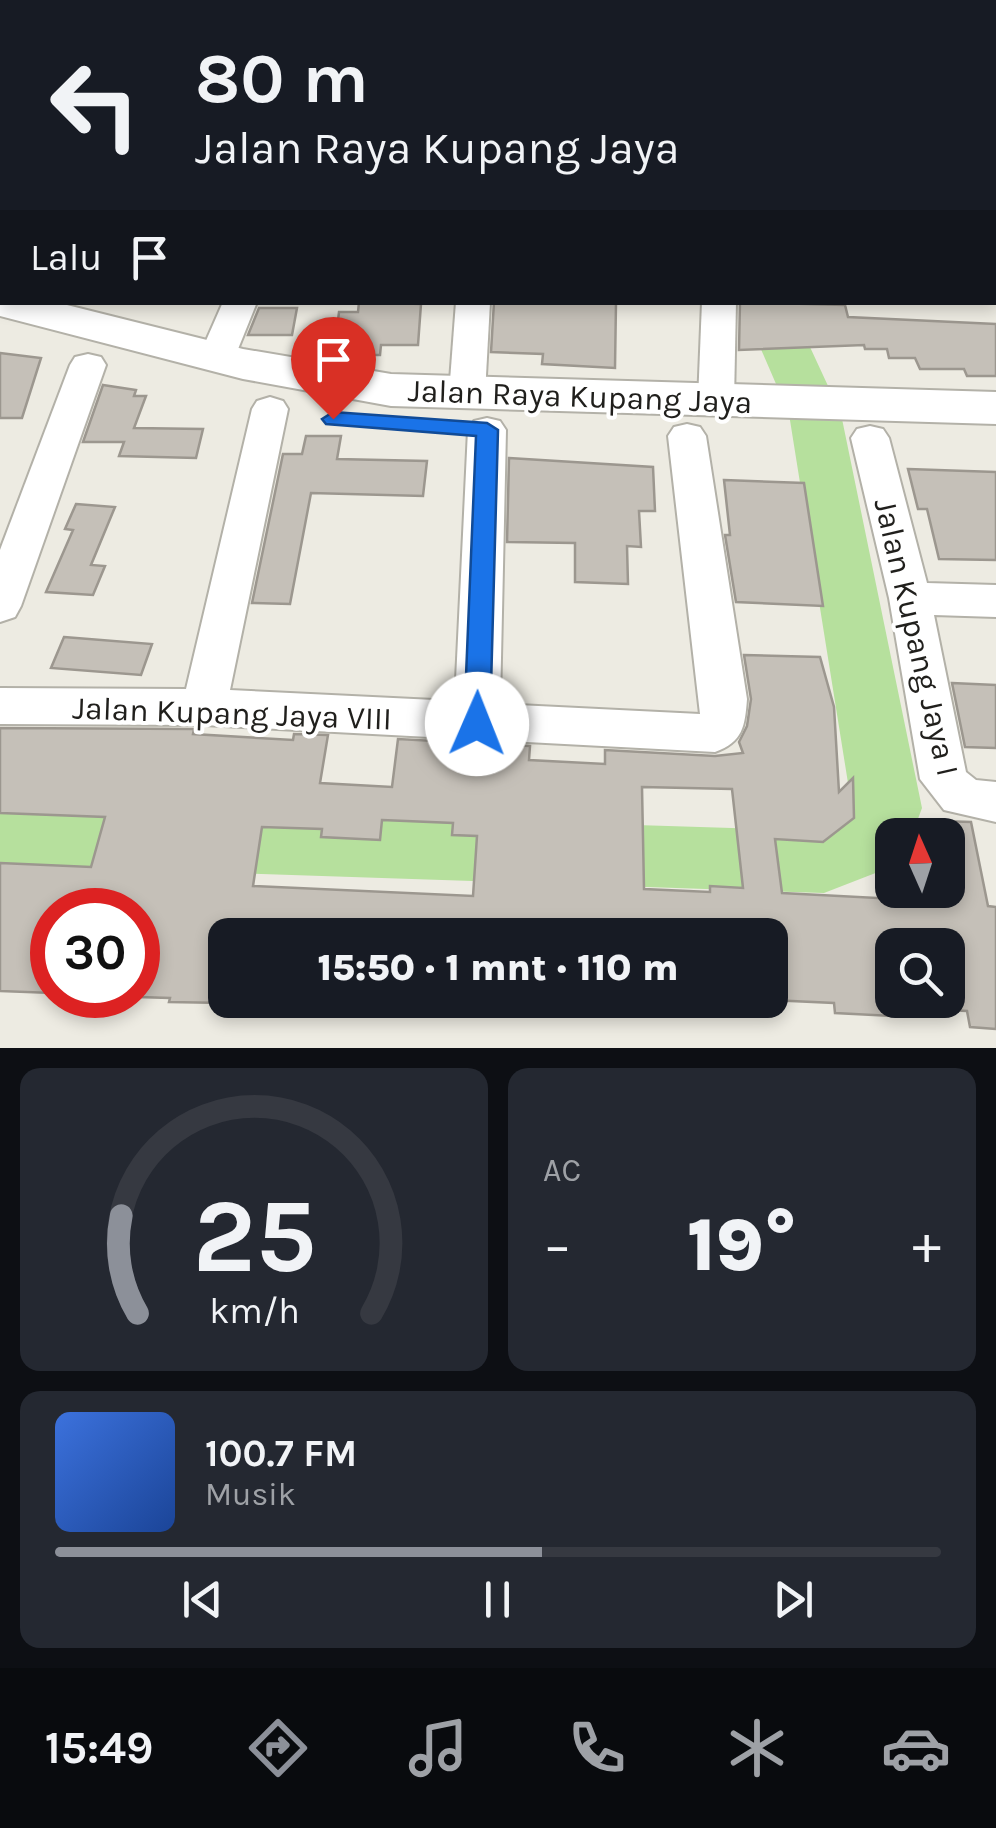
<!DOCTYPE html>
<html lang="id">
<meta charset="utf-8">
<style>
body{margin:0;font-family:Karla,sans-serif;background:#242831;color:#f1f3f6;height:100vh;display:flex;flex-direction:column;font-size:38px;white-space:nowrap}
*{box-sizing:border-box;margin:0}
p{font-size:32px;color:#9ea1a6}
.icon{flex:none;width:55px;height:55px;fill:none;stroke:currentColor;stroke-width:2;stroke-linecap:round;stroke-linejoin:round}
.map{position:relative;height:1048px;overflow:hidden}
.panel{display:flex;flex-direction:column;gap:20px;padding:20px;background:#0d0f14;flex:1}
.panel>*{flex:none}
.top-card{position:absolute;left:0px;top:0px;width:998px;height:305px;box-shadow:0 5px 15px #0003;background:#171b24;color:#f1f3f6;overflow:hidden}
.needle{width:65px;rotate:357deg}
.buttons{position:absolute;left:875px;top:818px;display:grid;gap:20px}
.buttons a{display:grid;place-items:center;width:90px;height:90px;border-radius:20px;background:#171b24;box-shadow:0 5px 15px #0003;font-size:50px}
.speed{position:absolute;left:30px;top:888px;display:flex;gap:20px;font-size:50px;font-weight:700;text-align:center}
.speed>*{display:grid;place-content:center;width:130px;height:130px;border-radius:50%;background:#171b24;box-shadow:0 5px 15px #0003;line-height:1}
.speed .limit{border:15px solid #d22;background:#fff;color:#111}
.pin{position:absolute;display:grid;place-items:center;width:85px;height:85px;color:#fff;margin:-102px -42px;border-radius:50% 50% 50% 0;rotate:-45deg;box-shadow:0 0 10px #0007}
.pin .icon{rotate:45deg}
.me{position:absolute;width:110px;margin:-55px;rotate:1deg;stroke-linejoin:round;filter:drop-shadow(0 0 8px #0008)}
.turn{display:flex;align-items:center;gap:35px;height:210px;padding:0 30px;font-size:45px}
.turn .icon{width:130px;height:130px;stroke-width:2.5}
.turn b{display:block;font-size:70px;line-height:85px}
.then{display:flex;align-items:center;height:95px;padding:0 30px;background:#0003;gap:20px;font-size:38px}
.big{font-size:75px;font-weight:800;line-height:1.1}
.panel .widget{flex:1;display:flex;flex-direction:column;justify-content:center;gap:15px;min-width:0;padding:0 35px;border-radius:20px;background:#242831}
.panel .dial{align-items:center;gap:0}
.dial svg{height:260px;overflow:visible;fill:none;stroke:#363941;stroke-width:7;stroke-linecap:round;text-anchor:middle}
.dial text{fill:#f1f3f6;stroke:none}
.song{display:flex;align-items:center;gap:30px}
.cover{width:120px;height:120px;border-radius:15px;background:linear-gradient(135deg,hsl(220 70% 55%),hsl(220 70% 35%))}
.played{height:10px;border-radius:5px;background:linear-gradient(90deg,#8c9099 55%,#363941 55%)}
.keys{display:flex;justify-content:space-around;direction:ltr}
.heat{display:flex;justify-content:space-between;align-items:center;font-size:55px;direction:ltr}
.panel .tiles{flex:1;display:grid;gap:20px;grid-template-columns:1fr 1fr}
.widget:last-child{grid-column:span 2}
.trip{position:absolute;left:208px;top:918px;width:580px;height:100px;border-radius:20px;background:#171b24;box-shadow:0 5px 15px #0003;font-weight:800;line-height:100px;text-align:center}
.tabs{display:flex;height:160px;justify-content:space-around;align-items:center;background:#090b0e;color:#9ea1a6}
.tabs .icon{width:70px;height:70px}
.tabs .on{color:#8c9099}
.tabs b{font-size:45px;color:#f1f3f6}
.map>svg:first-child{display:block}
</style>
<div class="map">
<svg width="996" height="1048" viewBox="0 0 996 1048">
<rect width="100%" height="100%" fill="#edebe2"/>
<g fill="none" stroke-linecap="round" stroke-linejoin="round">
<g fill="#b6e09d" fill-rule="evenodd">
<rect x="995" y="165" width="1" height="27"/>
<polygon points="749,302 797,302 810,347 841,414 922,808 912,835 892,835 891,867 824,893 0,865 0,805 824,831 841,823 852,808 789,414 760,347"/>
</g>
</g>
<g fill="#c5c0b8" stroke="#9c978f" stroke-width="2.5" fill-rule="evenodd">
<polygon points="359,302 421,304 418,345 381,345 380,355 353,355 354,345 335,345 339,312 358,312"/>
<polygon points="494,302 616,302 615,368 542,364 543,354 491,352"/>
<polygon points="740,302 845,305 848,317 996,324 996,376 967,376 964,369 920,369 915,358 889,358 887,349 865,349 864,345 739,350"/>
<polygon points="259,308 297,308 292,335 248,335"/>
<polygon points="0,353 41,358 22,418 0,418"/>
<polygon points="103,385 136,390 134,396 146,396 134,428 203,429 196,458 119,456 124,442 83,442"/>
<polygon points="306,436 341,436 337,459 427,461 423,496 311,493 290,604 252,603 283,454 302,454"/>
<polygon points="509,458 653,467 655,511 639,511 641,547 627,546 628,584 575,582 575,543 507,542"/>
<polygon points="908,469 996,472 996,560 939,559 927,509 918,509"/>
<polygon points="724,480 804,483 823,606 736,602 725,535 730,535"/>
<polygon points="76,504 115,507 91,565 105,566 93,595 46,592 73,530 65,529"/>
<polygon points="64,637 152,644 141,675 51,668"/>
<path d="M744,655L820,657L834,707L839,792L853,778L854,818L823,842L775,839L782,893L896,899L894,890H948V835H944L941,821L971,822L988,906L996,907V1029L970,1027L967,1011L948,1010V945L892,944V1016L835,1013L834,1003L770,1000V935H225V1003L169,1002L170,998L138,997V910H52V993L0,991V863L91,867L105,817L0,813V728L194,729L193,734L293,740L294,734L328,735L320,783L392,787L398,739L530,746L529,760L605,764V750L715,756L743,753L739,742L747,726L751,699ZM642,787L732,789L743,888L710,886V892L644,889ZM382,820L453,823L452,835L477,836L473,896L253,886L262,827L322,829L321,837L380,840Z"/>
<polygon points="952,683 996,685 996,748 965,747"/>
</g>
<g fill="none" stroke-linecap="round" stroke-linejoin="round">
<defs>
<g id="street">
<rect x="310" y="0" width="24" height="2"/>
<rect x="725" y="0" width="24" height="2"/>
<rect x="995" y="258" width="1" height="20"/>
<polygon points="223,302 257,302 234,359 228,367 204,367 198,359"/>
<polygon points="456,302 490,302 485,394 480,402 454,402 449,394"/>
<polygon points="702,302 736,302 734,401 729,409 703,409 698,401"/>
<polygon points="88,354 101,357 106,365 21,606 15,617 0,622 0,550 70,365 75,357"/>
<path d="M270,397L283,401L288,409L230,690L455,701L468,430L474,421L487,418L500,421L506,430L500,704L700,714L668,436L674,427L687,424L700,427L706,436L747,699C745,726 743,742 715,752L204,725L0,724V688L186,689L252,409L257,401Z"/>
<polygon points="870,426 883,429 889,438 927,583 996,585 996,617 934,615 966,772 976,780 996,782 996,822 944,810 920,779 889,598 851,438 857,429"/>
</g>
<polygon id="secondary" points="0,288 2,302 55,302 243,349 391,374 996,392 996,424 391,406 243,379 0,316"/>
</defs>
<use href="#street" stroke="#b3b1a8" stroke-width="4"/>
<use href="#secondary" stroke="#b3b1a8" stroke-width="4"/>
<use href="#street" fill="#fff" fill-rule="evenodd"/>
<use href="#secondary" fill="#fff" fill-rule="evenodd"/>
</g>
<polygon fill="#1a73e8" stroke="#114b97" stroke-width="2.5" points="333,412 487,423 498,430 490,724 486,731 468,731 464,724 476,436 326,424 322,419"/>
<g text-anchor="middle" stroke-width="8" stroke-linejoin="round" paint-order="stroke">
<g font-size="32" fill="#201f1c" stroke="#fff">
<text transform="translate(580 396) rotate(2)" y="11">Jalan Raya Kupang Jaya</text>
<text transform="translate(917 637) rotate(77)" y="11">Jalan Kupang Jaya I</text>
<text transform="translate(232 713) rotate(2)" y="11">Jalan Kupang Jaya VIII</text>
</g>
</g>
</svg>
<div class="buttons">
<a><svg class="needle" viewBox="-14 -14 28 28"><path d="M0-13l5 13h-10z" fill="#e53935"/><path d="M0 13l5-13h-10z" fill="#9ea1a6"/></svg></a>
<a><svg class="icon" aria-label="search" viewBox="0 0 24 24"><circle cx="10" cy="10" r="6"/><path d="M15 15l6 6"/></svg></a>
</div>
<div class="speed"><div class="limit">30</div></div>
<div class="pin" style="left:333px;top:419px;background:#d93025"><svg class="icon" aria-label="arrive" viewBox="0 0 24 24"><path d="M6 21V4h12l-3 4 3 4H6"/></svg></div>
<svg class="me" style="left:477px;top:724px" viewBox="-20 -20 40 40"><circle r="19" fill="#fff"/><path d="M0-13L10 11 0 6-10 11z" fill="#1a73e8"/></svg>
<div class="trip">15:50 · 1 mnt · 110 m</div>
<div class="top-card">
<div class="turn"><svg class="icon" aria-label="left" viewBox="0 0 24 24"><path d="M17 20v-9H6M10 6l-5 5 5 5"/></svg><div><b>80 m</b>Jalan Raya Kupang Jaya</div></div>
<div class="then">Lalu<svg class="icon" aria-label="arrive" viewBox="0 0 24 24"><path d="M6 21V4h12l-3 4 3 4H6"/></svg></div>
</div>
</div>
<section class="panel">
<div class="tiles">
<div class="widget dial"><svg viewBox="0 0 100 80">
<path d="M14 69A42 42 0 1 1 86 69"/>
<path d="M14 69A42 42 0 0 1 9 39" stroke="#8c9099"/>
<text x="50" y="56" font-size="32" font-weight="700">25</text>
<text x="50" y="72" font-size="11">km/h</text>
</svg></div>
<div class="widget"><p>AC</p>
<div class="heat"><a>−</a><b class="big">19°</b><a>+</a></div>
</div>
<div class="widget">
<div class="song"><i class="cover"></i><div><b>100.7 FM</b><p>Musik</p></div></div>
<div class="played"></div>
<div class="keys"><svg class="icon" aria-label="previous" viewBox="0 0 24 24"><path d="M18 5L8 12l10 7zM5 5v14"/></svg><svg class="icon" aria-label="pause" viewBox="0 0 24 24"><path d="M8 5v14M16 5v14"/></svg><svg class="icon" aria-label="next" viewBox="0 0 24 24"><path d="M6 5l10 7-10 7zM19 5v14"/></svg></div>
</div>
</div>
</section>
<nav class="tabs">
<b>15:49</b>
<svg class="icon on" aria-label="directions" viewBox="0 0 24 24"><path d="M12 3l9 9-9 9-9-9zM9 14v-3h6M13 9l2 2-2 2"/></svg>
<svg class="icon" aria-label="music" viewBox="0 0 24 24"><path d="M9 18V5l10-2v13"/><circle cx="6" cy="18" r="3"/><circle cx="16" cy="16" r="3"/></svg>
<svg class="icon" aria-label="phone" viewBox="0 0 24 24"><path d="M5 4h4l2 5-3 2q2 4 5 5l2-3 5 2v4C11 20 4 13 5 4z"/></svg>
<svg class="icon" aria-label="climate" viewBox="0 0 24 24"><path d="M12 3v18M4 7l16 10M4 17L20 7"/></svg>
<svg class="icon" aria-label="car" viewBox="0 0 24 24"><path d="M5 17H2v-5l4-1 3-4h7l3 4 3 1v5h-3M9 17h6M6 11h13"/><circle cx="7" cy="17" r="2"/><circle cx="17" cy="17" r="2"/></svg>
</nav>
